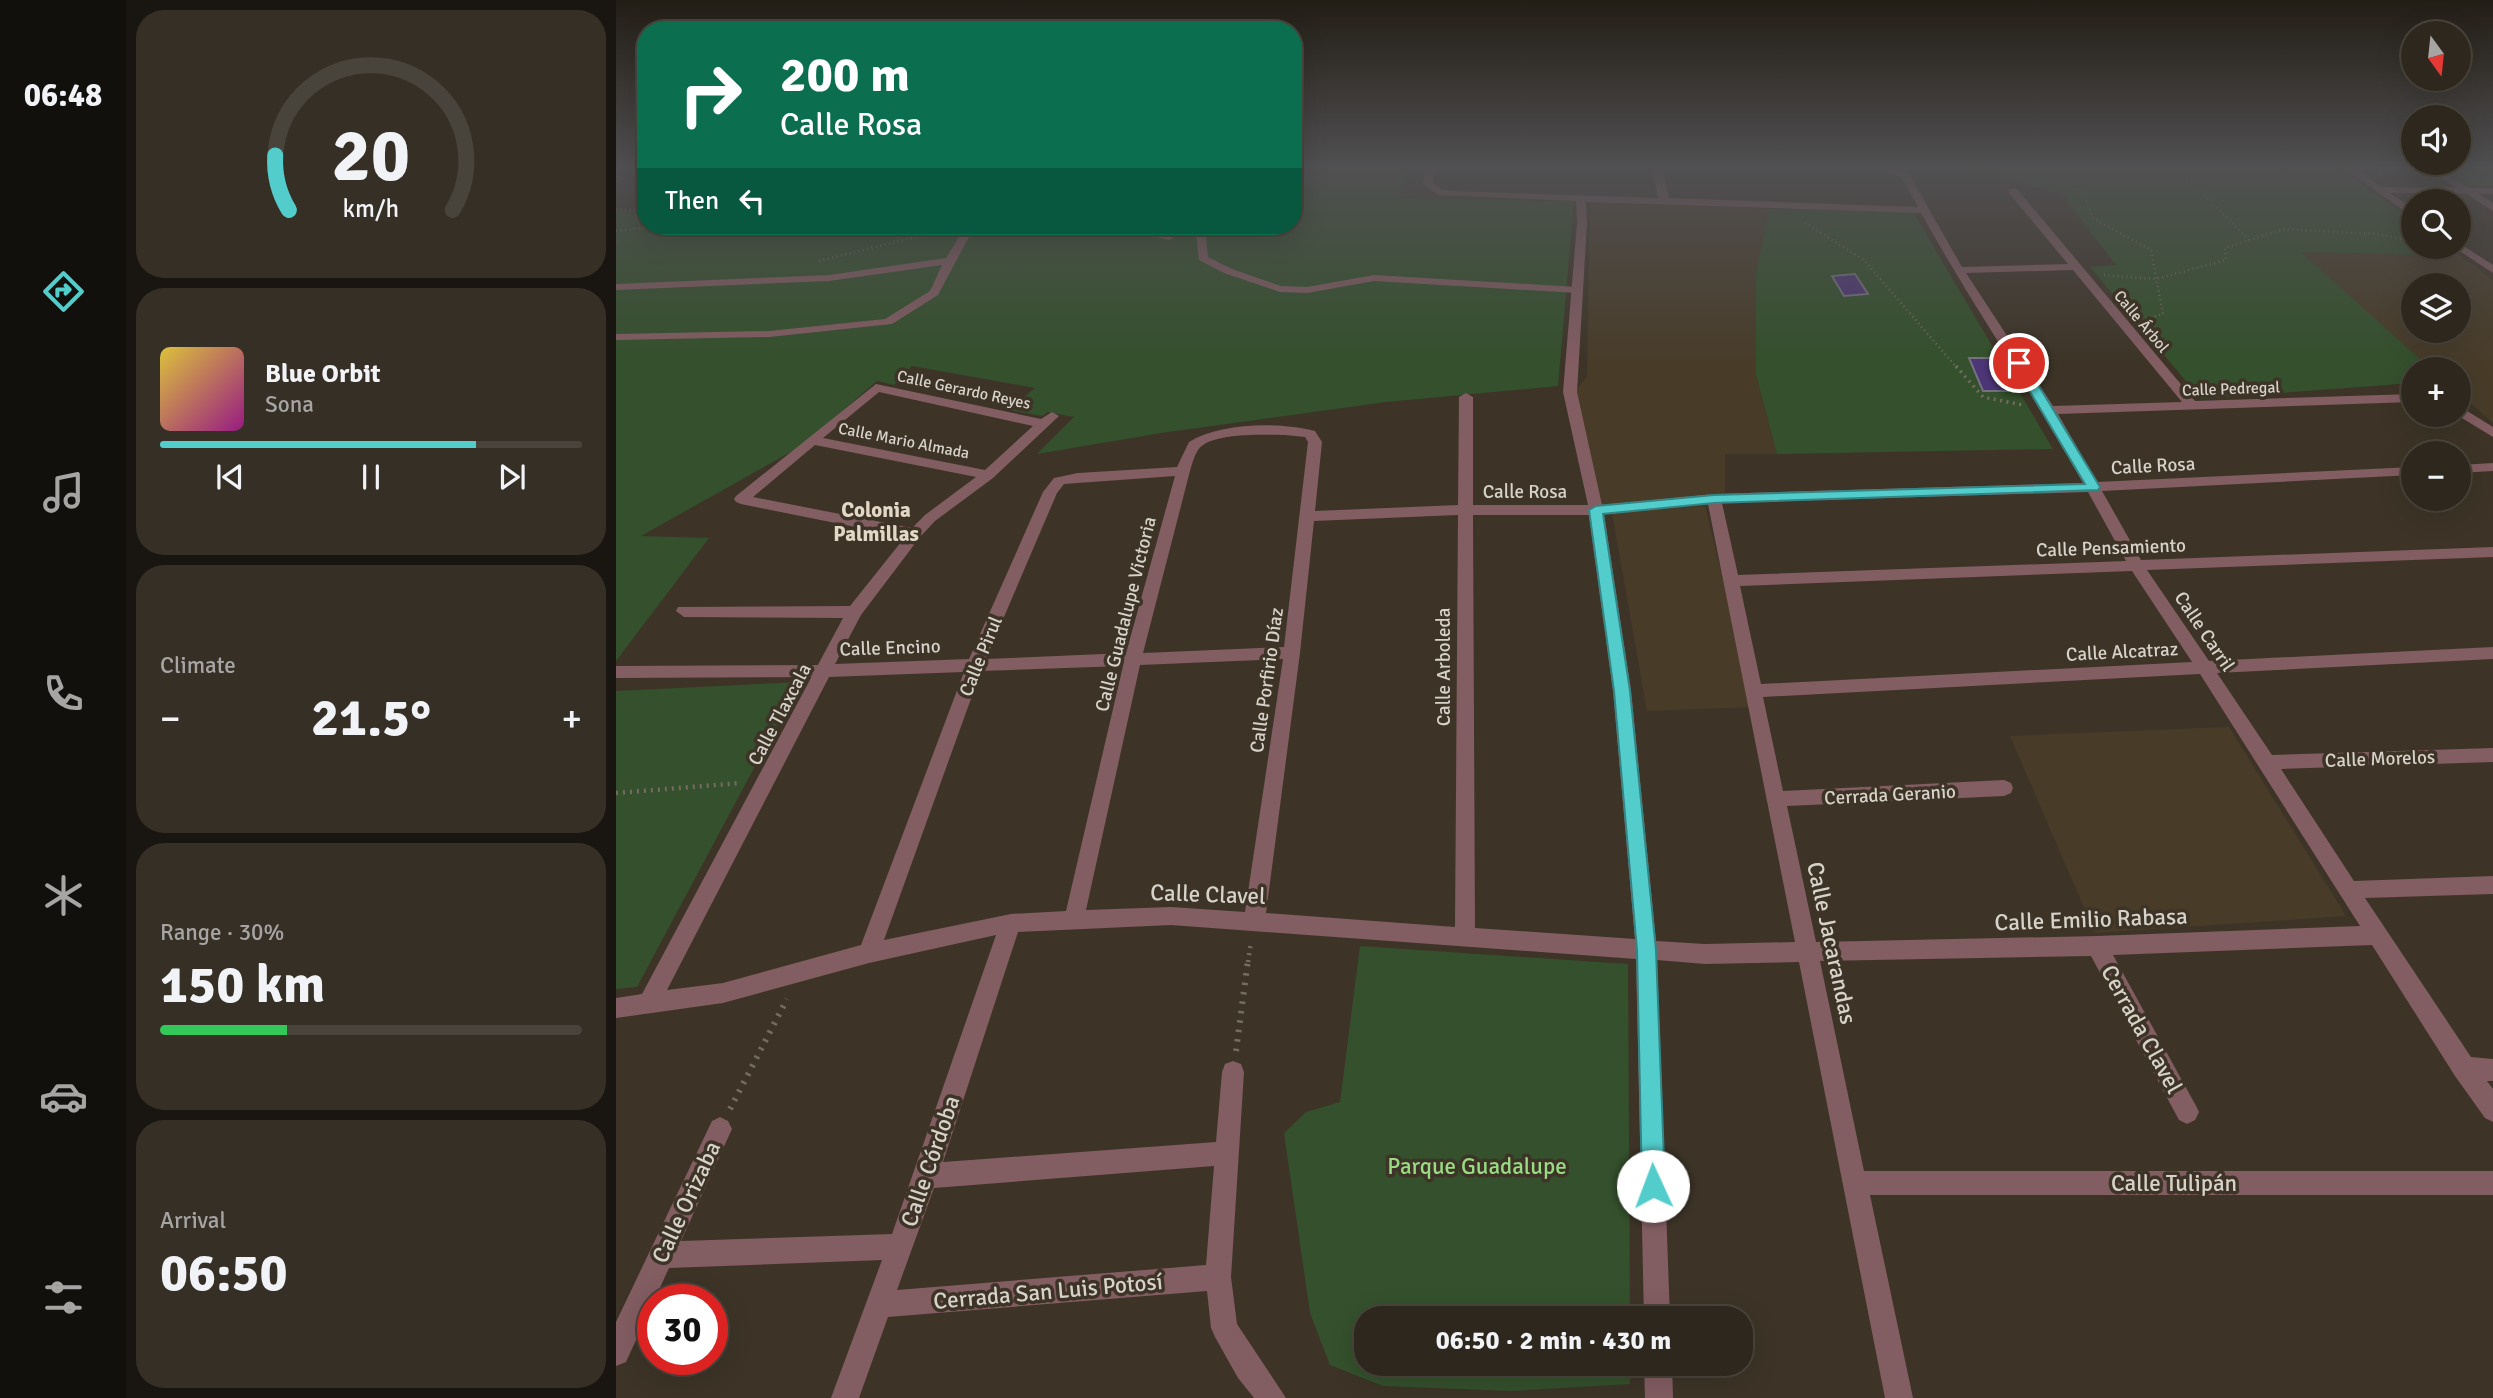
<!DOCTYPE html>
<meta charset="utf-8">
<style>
body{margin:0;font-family:Signika,sans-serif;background:#362f26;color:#f1f3f6;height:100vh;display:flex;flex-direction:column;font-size:26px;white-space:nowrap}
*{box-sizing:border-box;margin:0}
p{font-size:23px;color:#a7a5a4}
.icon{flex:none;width:38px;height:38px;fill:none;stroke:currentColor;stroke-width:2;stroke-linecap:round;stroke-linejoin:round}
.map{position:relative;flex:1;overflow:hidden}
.drawer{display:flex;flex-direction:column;gap:10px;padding:10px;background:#191510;width:490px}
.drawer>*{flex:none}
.hud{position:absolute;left:21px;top:21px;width:665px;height:214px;border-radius:28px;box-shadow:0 7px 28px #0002,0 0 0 2px #49443b;background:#0b6e4f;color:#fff;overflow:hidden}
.needle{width:46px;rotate:165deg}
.fabs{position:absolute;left:1785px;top:21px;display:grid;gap:14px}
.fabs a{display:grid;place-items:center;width:70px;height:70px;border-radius:50%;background:#2e271d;box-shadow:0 7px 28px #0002,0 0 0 2px #49443b;font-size:35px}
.speed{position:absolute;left:21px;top:1284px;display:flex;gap:14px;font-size:35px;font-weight:700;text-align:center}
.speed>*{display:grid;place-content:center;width:91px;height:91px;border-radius:50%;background:#2e271d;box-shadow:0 7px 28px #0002,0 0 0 2px #49443b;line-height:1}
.speed .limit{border:10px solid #d22;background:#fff;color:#111}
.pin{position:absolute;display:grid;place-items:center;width:60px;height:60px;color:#fff;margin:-30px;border:4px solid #fff;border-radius:50%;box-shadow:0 2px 7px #0007}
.me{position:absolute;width:77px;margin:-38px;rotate:358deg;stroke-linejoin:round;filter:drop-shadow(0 0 5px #0008)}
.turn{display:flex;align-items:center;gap:24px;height:147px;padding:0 28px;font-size:32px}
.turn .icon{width:91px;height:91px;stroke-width:2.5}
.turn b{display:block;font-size:49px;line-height:60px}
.then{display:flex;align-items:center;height:66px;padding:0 28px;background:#0003;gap:14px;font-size:26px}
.big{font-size:52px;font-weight:700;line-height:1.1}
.drawer .widget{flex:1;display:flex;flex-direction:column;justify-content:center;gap:10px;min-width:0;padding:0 24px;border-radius:28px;background:#362f26}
.drawer .dial{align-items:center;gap:0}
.dial svg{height:182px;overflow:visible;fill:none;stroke:#49443b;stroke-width:7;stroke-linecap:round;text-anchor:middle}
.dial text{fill:#f1f3f6;stroke:none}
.song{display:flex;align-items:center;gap:21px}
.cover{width:84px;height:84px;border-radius:10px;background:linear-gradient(135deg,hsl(50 70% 55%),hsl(310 70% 35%))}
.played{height:7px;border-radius:4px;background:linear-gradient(90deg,#52cdcc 75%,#49443b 75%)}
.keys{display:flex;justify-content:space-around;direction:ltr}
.heat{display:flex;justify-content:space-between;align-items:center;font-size:38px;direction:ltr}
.charge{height:10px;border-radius:5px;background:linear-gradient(90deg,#34c759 30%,#49443b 0)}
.trip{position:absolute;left:738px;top:1306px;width:399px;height:70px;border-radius:28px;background:#2e271d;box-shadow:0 7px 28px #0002,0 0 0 2px #49443b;font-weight:700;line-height:70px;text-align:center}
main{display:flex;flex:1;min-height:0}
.dock{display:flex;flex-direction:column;width:126px;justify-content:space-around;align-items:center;background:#12100c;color:#a7a5a4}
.dock .icon{width:49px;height:49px}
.dock .on{color:#52cdcc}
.dock b{font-size:32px;color:#f1f3f6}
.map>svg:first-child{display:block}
</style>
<main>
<nav class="dock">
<b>06:48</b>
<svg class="icon on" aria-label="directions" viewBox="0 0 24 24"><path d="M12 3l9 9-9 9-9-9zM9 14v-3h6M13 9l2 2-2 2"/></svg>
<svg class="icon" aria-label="music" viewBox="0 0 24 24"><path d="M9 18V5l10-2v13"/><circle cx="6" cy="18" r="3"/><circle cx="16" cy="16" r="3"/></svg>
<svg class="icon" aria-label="phone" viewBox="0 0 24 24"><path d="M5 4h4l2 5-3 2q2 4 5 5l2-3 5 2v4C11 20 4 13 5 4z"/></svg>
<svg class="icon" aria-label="climate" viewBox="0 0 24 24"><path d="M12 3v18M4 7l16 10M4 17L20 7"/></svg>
<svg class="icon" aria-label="car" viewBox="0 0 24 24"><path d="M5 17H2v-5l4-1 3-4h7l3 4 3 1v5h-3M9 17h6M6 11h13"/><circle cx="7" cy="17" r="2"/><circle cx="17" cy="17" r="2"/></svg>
<svg class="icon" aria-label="filters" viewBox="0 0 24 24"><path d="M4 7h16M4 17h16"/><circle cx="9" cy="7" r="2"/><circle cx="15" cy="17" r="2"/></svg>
</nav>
<section class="drawer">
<div class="widget dial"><svg viewBox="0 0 100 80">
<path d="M14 69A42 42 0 1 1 86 69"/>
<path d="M14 69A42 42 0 0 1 8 45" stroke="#52cdcc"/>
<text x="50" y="56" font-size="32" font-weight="700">20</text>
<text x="50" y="72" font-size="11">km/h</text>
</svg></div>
<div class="widget">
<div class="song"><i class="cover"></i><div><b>Blue Orbit</b><p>Sona</p></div></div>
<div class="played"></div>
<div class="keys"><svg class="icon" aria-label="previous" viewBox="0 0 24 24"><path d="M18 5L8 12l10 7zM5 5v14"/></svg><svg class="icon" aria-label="pause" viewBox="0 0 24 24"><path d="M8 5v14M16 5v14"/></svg><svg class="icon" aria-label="next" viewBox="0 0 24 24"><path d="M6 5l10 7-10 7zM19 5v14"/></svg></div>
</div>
<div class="widget"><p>Climate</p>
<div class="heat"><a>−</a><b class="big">21.5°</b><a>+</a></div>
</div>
<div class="widget"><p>Range · 30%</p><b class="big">150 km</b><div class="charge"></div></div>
<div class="widget"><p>Arrival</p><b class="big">06:50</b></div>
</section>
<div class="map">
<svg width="1877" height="1398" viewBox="0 0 1877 1398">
<rect width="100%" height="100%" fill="#3d3427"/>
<g fill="#483c29" fill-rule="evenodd">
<polygon points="974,202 1153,209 1140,273 1140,375 1161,454 1109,454 1109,493 973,508 958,394 971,376"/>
<path d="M1684,252L1844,256L1877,280V423L1843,393V369H1815ZM1797,285H1843V331H1797Z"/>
<polygon points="1089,506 1138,707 1031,711 996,513"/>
<polygon points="1613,727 1730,916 1479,933 1394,736"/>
</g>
<g fill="#34502c">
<polygon points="677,168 792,168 783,198 958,201 942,386 770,402 545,433 421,454 458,417 431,412 427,416 393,410 419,388 296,366 278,385 261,381 187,445 25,536 93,538 0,661 0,210 30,212 30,226 677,226"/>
<polygon points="1358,168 1723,168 1797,221 1797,247 1832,247 1844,256 1685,252 1815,369 1797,369 1797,383 1585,399 1474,267 1500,265 1445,194"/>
<polygon points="1824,168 1877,168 1877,185 1851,186"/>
<polygon points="1153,209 1297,212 1437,449 1161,454 1140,375 1140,273"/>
<polygon points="184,682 21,987 0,989 0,691"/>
<polygon points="744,946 1012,964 1014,1318 751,1318 751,1363 1014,1363 1014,1384 896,1391 767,1386 714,1365 694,1313 668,1133 690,1112 724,1102"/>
</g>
<g fill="#4d3677" stroke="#757181" stroke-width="2">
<polygon points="1239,274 1252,294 1228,296 1216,276"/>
<polygon points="1353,358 1377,358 1392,391 1367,391"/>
</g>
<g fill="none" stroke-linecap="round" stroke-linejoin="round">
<g stroke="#736c60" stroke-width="2.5" stroke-dasharray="1 3.5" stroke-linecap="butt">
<polyline points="1455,168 1478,219 1535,250 1547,314 1526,320"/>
<polyline points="1523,168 1577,183 1633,240"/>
<polyline points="0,177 5,179 0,184"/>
<polyline points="0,209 30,211"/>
<polyline points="1189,223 1248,260 1341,368"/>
<polyline points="0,231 45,226"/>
<polyline points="203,261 304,236 320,226"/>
<polyline points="1488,275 1540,279 1610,260 1609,248 1668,229 1760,234 1797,241"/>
</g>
<polyline stroke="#736c60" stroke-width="3.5" stroke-dasharray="2 4.5" stroke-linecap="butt" points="1340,366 1367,397 1407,405"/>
<g stroke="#736c60" stroke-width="4.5" stroke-dasharray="2 5" stroke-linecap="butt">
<polyline points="0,793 125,783"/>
<polyline points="632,962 635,942"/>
</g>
<g stroke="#736c60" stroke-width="6" stroke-dasharray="2.5 7" stroke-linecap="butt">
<polyline points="620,1051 632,960"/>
<polyline points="114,1109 171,999"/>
</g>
<g fill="#825d62" fill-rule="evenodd">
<polygon points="369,226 356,231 322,295 276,324 153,337 0,340 0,334 153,331 269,319 314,291 326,265 213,281 0,290 0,284 213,275 330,258 349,227"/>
<path d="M495,226C512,225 541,235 552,234C563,232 565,225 579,226L553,240Z"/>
<polygon points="579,226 589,226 592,257 616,269 665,286 691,287 758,275 962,287 967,290 962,293 758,281 691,293 664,292 608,273 583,260"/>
<polygon points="210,665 218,671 210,677 0,678 0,666"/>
</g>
<g fill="#825d62" fill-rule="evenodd">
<path d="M809,168H819L817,183L825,189L835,191L1042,198L1036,168H1046L1053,198L1302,207L1286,178L1261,168H1275L1293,174L1346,267L1452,264L1393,193V189H1401L1579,401L1797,394V402L1442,414L1481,482L1797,467V475L1486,491L1525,560L1877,547V557L1531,570L1593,661L1877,647V659L1601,673L1656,755L1877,748V762L1665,769L1738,881L1877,876V894L1749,898L1855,1057L1877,1059V1081H1871L1877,1089V1122L1869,1118L1839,1076L1756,945L1497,955L1579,1104L1583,1112L1579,1120L1571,1124L1563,1120L1475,956L1204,961L1248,1171H1877V1195H1254L1297,1398H1269L1183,962L1089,964L1041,960L1054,1318H1028L1020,959L555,925L402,932L327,1162L600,1142L606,1072L609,1064L617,1061L625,1064L628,1072L615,1277L621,1324L670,1398H638L622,1378L599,1337L595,1328L591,1291L272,1317L243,1398H215L266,1260L53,1268L10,1362L0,1366V1322L96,1121L104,1117L112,1121L116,1129L65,1241L276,1234L380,935L253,963L107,1003L0,1018V998L26,994L227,618L68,617L60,611L62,607L234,606L289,537L125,504L120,502L118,499L120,496L260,384L425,419L436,412L443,416L377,478L319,521L304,537L245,615L219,664L353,659L427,492L438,478L462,473L561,467L573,442C606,422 662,422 699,431L706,442L699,511L842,505L843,397L850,393L857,397V505H972L947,392L961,223L960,201L822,195L807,184ZM970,202L1305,213C1356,305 1416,391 1467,483L1098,494L986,505L961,392L971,223ZM1457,270L1566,402L1437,406L1350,273ZM263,392L417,426L369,470L207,438ZM669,435L689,437L692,442L668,647L527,653L574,471C576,464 578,456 582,450C594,432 649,435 669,435ZM199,445L360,477L309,515L296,528L137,497ZM559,476L510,653L370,659L441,493L448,484ZM1472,492L1510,561L1122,575L1106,503ZM1092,504L1179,942L1089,944L1040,941L1015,690L988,514ZM842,515L839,927L650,913L684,653L698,521ZM857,515H973L997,690L1019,939L859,928ZM1516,571L1576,662L1145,684L1124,586ZM667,659L629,912L555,907L470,910L524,665ZM507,666L450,911L395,914L268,940L365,671ZM348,672L245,945L107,983L51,990L213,677ZM1584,674L1744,926L1481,936L1200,942L1171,806L1388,796L1395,793L1397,788L1395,783L1388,780L1167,791L1147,697ZM598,1166L590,1265L281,1290L318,1188Z"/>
<polygon points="1727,168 1738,168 1765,187 1877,188 1877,194 1774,193 1797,209 1797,217"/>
<polygon points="1843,243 1877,265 1877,273 1839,248"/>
<polygon points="1843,406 1877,427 1877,437 1841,415"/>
<polygon points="1877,463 1877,471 1843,473 1843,465"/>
<polygon points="1028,1363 1056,1363 1057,1398 1029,1398"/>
</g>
<polygon fill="#825d62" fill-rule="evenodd" points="1810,168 1821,168 1877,203 1877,211"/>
</g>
<linearGradient id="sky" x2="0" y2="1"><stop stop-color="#221d15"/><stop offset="0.46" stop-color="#515052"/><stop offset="1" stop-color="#515052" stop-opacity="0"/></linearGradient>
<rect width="1877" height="363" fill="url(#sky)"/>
<polygon fill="#52cdcc" stroke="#358585" stroke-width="2" points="1403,360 1409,363 1484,487 1482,490 1098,503 987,514 1014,691 1040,950 1049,1186 1045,1194 1037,1198 1029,1194 1026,1186 1021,950 998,691 973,510 980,506 1098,495 1469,484 1397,363"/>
<g text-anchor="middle" stroke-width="7" stroke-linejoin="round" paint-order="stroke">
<g font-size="16" fill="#d7d2c9" stroke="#3d3427">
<text transform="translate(1526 321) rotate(50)" y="6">Calle Árbol</text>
<text transform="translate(1615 388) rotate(-2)" y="6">Calle Pedregal</text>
<text transform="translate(348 389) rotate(12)" y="6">Calle Gerardo Reyes</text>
<text transform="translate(288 440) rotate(11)" y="6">Calle Mario Almada</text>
</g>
<g font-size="19" fill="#d7d2c9" stroke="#3d3427">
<text transform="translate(1537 465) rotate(-3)" y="7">Calle Rosa</text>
<text x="909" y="498">Calle Rosa</text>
<text transform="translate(1495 547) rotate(-2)" y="7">Calle Pensamiento</text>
<text transform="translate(509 614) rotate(-76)" y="7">Calle Guadalupe Victoria</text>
<text transform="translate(1589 631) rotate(56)" y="7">Calle Carril</text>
<text transform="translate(274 647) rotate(-2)" y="7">Calle Encino</text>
<text transform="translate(1506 651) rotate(-3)" y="7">Calle Alcatraz</text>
<text transform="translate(364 656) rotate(-68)" y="7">Calle Pirul</text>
<text transform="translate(827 667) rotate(-90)" y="7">Calle Arboleda</text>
<text transform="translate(650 680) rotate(-82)" y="7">Calle Porfirio Díaz</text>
<text transform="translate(163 714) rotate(-62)" y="7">Calle Tlaxcala</text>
<text transform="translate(1764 758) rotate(-2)" y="7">Calle Morelos</text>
<text transform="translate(1274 794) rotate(-3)" y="7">Cerrada Geranio</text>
</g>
<g font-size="21" font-weight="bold" fill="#e3d8c7" stroke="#3d3427">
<text x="260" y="517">Colonia<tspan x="260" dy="24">Palmillas</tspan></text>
</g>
<g font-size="23" fill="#d7d2c9" stroke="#3d3427">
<text transform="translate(592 894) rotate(2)" y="8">Calle Clavel</text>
<text transform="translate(1475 919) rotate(-2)" y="8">Calle Emilio Rabasa</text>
<text transform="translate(1216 943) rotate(78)" y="8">Calle Jacarandas</text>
<text transform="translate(1526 1029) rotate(61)" y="8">Cerrada Clavel</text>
<text transform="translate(314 1161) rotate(-71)" y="8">Calle Córdoba</text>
<text x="1558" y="1191">Calle Tulipán</text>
<text transform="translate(70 1202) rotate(-65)" y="8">Calle Orizaba</text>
<text transform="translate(432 1291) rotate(-5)" y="8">Cerrada San Luis Potosí</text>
</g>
<g font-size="23" fill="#97dc83" stroke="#3d3427">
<text x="861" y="1174">Parque Guadalupe</text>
</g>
</g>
</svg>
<div class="fabs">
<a><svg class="needle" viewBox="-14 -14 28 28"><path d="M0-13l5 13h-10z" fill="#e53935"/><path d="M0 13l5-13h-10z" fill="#a7a5a4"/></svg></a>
<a><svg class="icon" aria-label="sound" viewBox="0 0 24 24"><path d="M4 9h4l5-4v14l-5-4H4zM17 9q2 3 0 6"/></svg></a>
<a><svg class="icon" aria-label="search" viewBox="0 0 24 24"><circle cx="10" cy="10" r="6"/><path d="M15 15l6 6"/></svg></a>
<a><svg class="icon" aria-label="layers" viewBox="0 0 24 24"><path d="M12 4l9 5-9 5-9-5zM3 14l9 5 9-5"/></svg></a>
<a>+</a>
<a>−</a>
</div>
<div class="speed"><div class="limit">30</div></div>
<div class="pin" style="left:1403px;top:363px;background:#d93025"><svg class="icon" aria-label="arrive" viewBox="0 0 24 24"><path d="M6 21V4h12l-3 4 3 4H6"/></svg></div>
<svg class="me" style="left:1037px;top:1186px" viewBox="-20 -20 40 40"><circle r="19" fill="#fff"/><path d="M0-13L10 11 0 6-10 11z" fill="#52cdcc"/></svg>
<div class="trip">06:50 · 2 min · 430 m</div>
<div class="hud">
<div class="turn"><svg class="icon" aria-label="right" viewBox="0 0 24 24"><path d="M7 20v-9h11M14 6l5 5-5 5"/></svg><div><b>200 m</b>Calle Rosa</div></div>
<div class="then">Then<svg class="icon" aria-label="left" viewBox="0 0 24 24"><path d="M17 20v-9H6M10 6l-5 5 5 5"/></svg></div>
</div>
</div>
</main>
